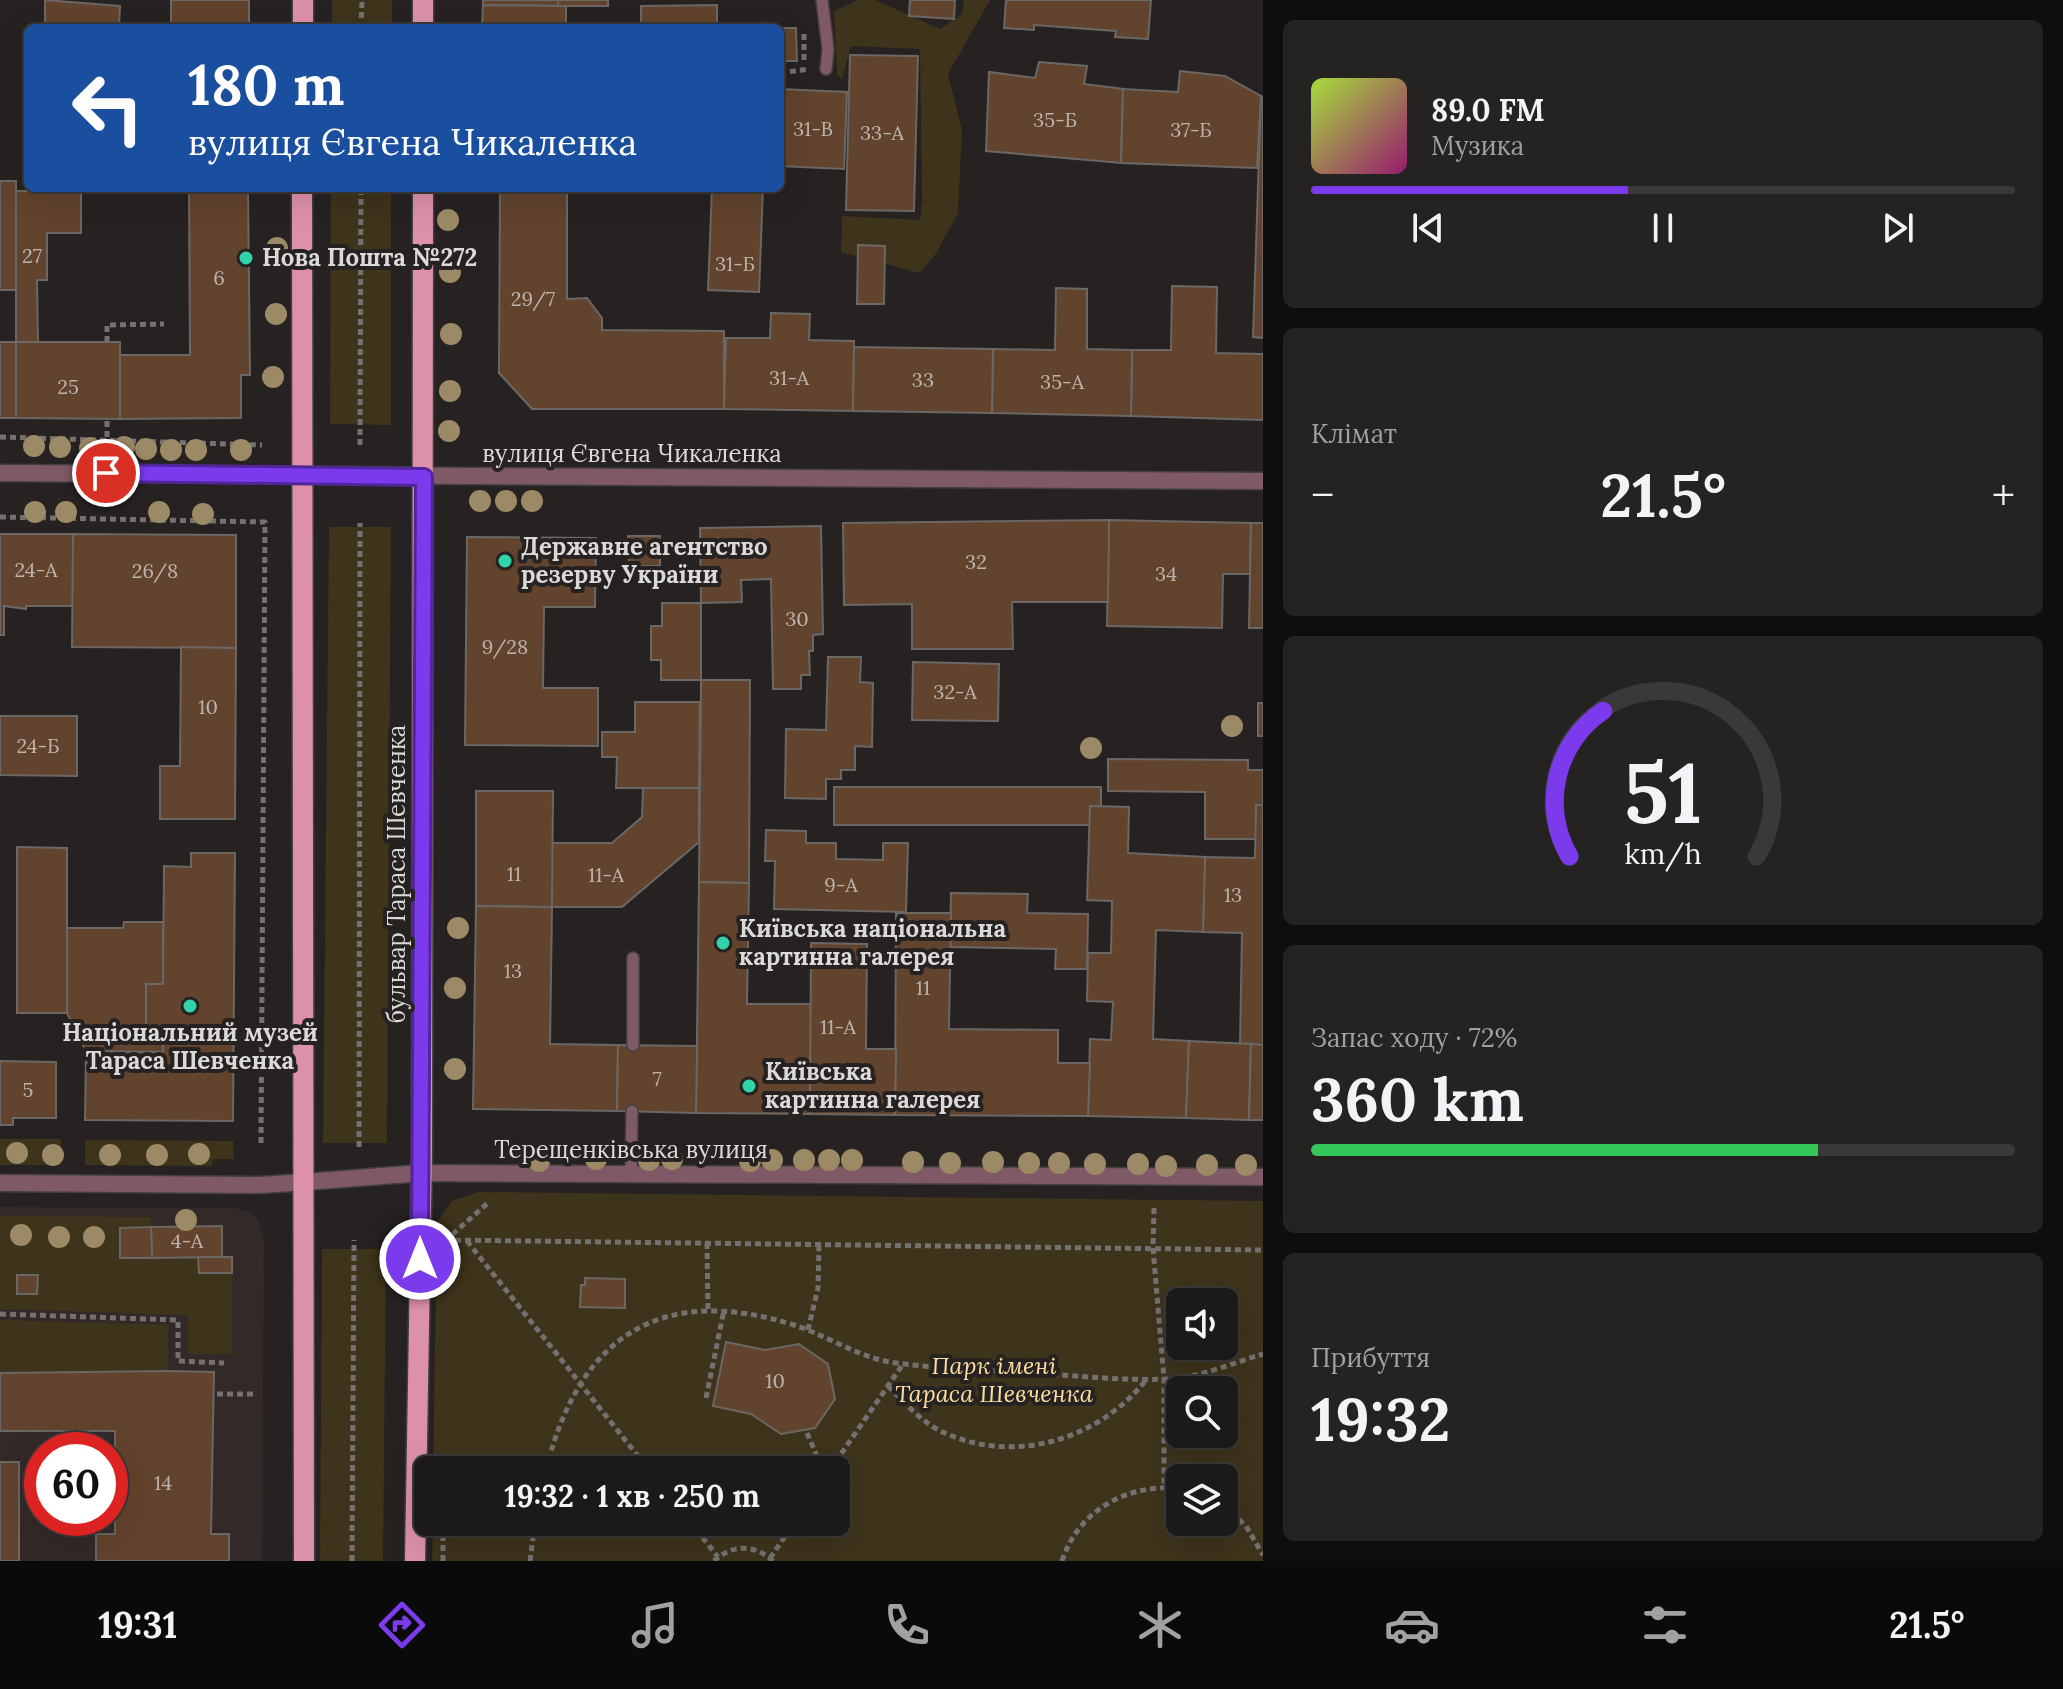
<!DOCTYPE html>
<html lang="uk">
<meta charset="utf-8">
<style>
body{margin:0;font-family:Lora,serif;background:#252322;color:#f1f3f6;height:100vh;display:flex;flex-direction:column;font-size:30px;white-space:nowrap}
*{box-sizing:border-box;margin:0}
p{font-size:26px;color:#a0a1a2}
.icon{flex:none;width:44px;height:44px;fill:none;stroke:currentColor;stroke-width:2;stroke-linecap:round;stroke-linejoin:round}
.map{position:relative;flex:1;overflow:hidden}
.details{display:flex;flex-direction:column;gap:20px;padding:20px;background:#0f0e0e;width:800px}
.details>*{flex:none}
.hud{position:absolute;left:24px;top:24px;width:760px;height:168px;border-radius:12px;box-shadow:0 8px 32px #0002,0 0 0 2px #3a3838;background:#1a4fa0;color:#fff;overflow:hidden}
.buttons{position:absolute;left:1166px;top:1288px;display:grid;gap:16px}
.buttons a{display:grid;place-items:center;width:72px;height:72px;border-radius:12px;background:#1c1a19;box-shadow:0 8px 32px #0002,0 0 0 2px #3a3838;font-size:40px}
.speed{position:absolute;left:24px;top:1432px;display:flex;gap:16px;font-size:40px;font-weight:700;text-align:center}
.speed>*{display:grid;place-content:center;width:104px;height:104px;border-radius:50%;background:#1c1a19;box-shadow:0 8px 32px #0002,0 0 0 2px #3a3838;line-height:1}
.speed .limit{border:12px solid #d22;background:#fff;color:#111}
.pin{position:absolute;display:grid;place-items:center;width:68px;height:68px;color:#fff;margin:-34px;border:4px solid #fff;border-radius:50%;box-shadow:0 2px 8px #0007}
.me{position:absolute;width:88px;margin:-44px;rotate:0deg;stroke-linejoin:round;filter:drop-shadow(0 0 6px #0008)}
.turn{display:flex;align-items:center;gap:28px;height:168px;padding:0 32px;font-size:36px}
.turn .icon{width:104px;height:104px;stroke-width:2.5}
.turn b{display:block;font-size:56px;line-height:68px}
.big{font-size:60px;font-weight:800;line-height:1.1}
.details .tile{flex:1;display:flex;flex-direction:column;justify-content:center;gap:12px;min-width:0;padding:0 28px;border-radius:12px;background:#252322}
.details .dial{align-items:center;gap:0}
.dial svg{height:208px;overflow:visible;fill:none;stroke:#3a3838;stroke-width:7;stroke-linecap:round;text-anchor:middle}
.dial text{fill:#f1f3f6;stroke:none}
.song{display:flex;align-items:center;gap:24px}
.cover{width:96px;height:96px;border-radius:12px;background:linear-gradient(135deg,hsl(80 70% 55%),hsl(320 70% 35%))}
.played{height:8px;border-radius:4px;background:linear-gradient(90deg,#7c3aed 45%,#3a3838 45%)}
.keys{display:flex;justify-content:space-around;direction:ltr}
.heat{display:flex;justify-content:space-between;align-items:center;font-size:44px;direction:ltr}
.charge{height:12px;border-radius:6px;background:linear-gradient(90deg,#34c759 72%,#3a3838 0)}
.trip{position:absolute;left:414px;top:1456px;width:436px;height:80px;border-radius:12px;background:#1c1a19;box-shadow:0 8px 32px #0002,0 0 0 2px #3a3838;font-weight:800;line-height:80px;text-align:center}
.tabs{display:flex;height:128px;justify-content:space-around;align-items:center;background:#0b0a0a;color:#a0a1a2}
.tabs .icon{width:56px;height:56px}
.tabs .active{color:#7c3aed}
.tabs b{font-size:36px;color:#f1f3f6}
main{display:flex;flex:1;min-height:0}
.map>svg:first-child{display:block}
</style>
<main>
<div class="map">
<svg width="1263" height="1561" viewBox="0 0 1263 1561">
<rect width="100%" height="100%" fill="#262221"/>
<path fill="#332928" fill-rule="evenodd" d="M0,1207L234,1208L251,1213L258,1220L264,1238L262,1561H0ZM42,1450H110V1518H42Z"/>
<g fill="#3e331b" fill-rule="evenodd">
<rect x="332" y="0" width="60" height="28"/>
<polygon points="858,0 875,0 940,29 962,14 964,0 990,0 948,74 962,130 958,213 937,252 920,273 841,252 842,216 920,220 922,199 920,49 851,46 842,79 837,74 834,11"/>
<polygon points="331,188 391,188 391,425 330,424"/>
<polygon points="329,527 391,527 387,1143 323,1143"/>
<rect x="0" y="1139" width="61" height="26"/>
<polygon points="85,1140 233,1141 234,1159 213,1159 212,1166 85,1165"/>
<path d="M478,1192L1263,1201V1561H432L433,1522H836V1470H433L437,1222L452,1201ZM1180,1302H1224V1346H1180ZM1180,1390H1224V1434H1180ZM1180,1478H1224V1522H1180Z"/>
<polygon points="0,1216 151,1217 151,1227 120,1228 120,1258 198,1257 199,1273 232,1273 232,1354 188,1354 188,1315 0,1309"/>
<polygon points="322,1249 386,1249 383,1561 320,1561"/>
<polygon points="0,1320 168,1325 168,1374 0,1373"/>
</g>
<g fill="#62432d" stroke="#6b6765" stroke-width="2">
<polygon points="45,0 120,6 119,28 45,28"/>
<rect x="171" y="0" width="78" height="28"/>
<polygon points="483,0 558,0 558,6 483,5"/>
<rect x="558" y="0" width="50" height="6"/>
<polygon points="910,0 955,0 954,19 909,16"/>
<polygon points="1006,0 1151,0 1148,39 1115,37 1116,31 1034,25 1034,30 1004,28"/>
<polygon points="483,5 566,6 566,28 482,28"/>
<polygon points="717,5 717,28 641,28 641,6"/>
<polygon points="780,28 796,28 797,61 780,61"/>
<polygon points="850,55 918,56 914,211 846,210"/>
<polygon points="1039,62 1087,66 1084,84 1123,89 1121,163 986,151 989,72 1035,78"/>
<polygon points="1180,71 1225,76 1261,96 1257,168 1121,163 1123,89 1178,92"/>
<polygon points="780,89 847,92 844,169 780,166"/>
<polygon points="1261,96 1263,97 1263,338 1253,337"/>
<rect x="0" y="181" width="16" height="109"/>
<polygon points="189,188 248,188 250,375 241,375 241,418 120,419 120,355 190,355"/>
<polygon points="500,188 567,188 567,299 587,298 602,318 602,330 724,331 724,409 532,409 499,373"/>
<polygon points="712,188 763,188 759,292 708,290"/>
<polygon points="16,191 81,191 81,233 47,233 47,280 37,280 38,342 16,342"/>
<polygon points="858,245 885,246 884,304 857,304"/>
<polygon points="1172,286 1217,287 1216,353 1263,354 1263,420 1131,416 1132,350 1171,350"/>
<polygon points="1056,288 1087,289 1087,349 1132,350 1131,416 992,413 993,349 1055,350"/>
<polygon points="771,313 810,314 809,340 854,341 853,411 724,409 726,338 770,338"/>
<rect x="0" y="342" width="16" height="76"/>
<polygon points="16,342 120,342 120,419 16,418"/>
<polygon points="854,347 993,349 992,413 853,411"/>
<polygon points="1109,520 1251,523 1250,574 1223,574 1222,628 1107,626"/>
<polygon points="1109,520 1108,602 1012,602 1013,649 912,649 912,604 844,605 843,523"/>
<polygon points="1251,523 1263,523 1263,628 1249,628"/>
<polygon points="821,526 823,634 813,635 813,651 809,651 810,675 801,675 801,689 773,689 771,579 741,580 742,602 701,603 700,528"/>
<polygon points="0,534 73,534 73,606 26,606 26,609 4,606 4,635 0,635"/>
<polygon points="73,534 236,535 236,648 72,647"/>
<polygon points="628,536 660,536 660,566 629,566"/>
<polygon points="467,537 596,538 595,607 544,607 543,688 598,688 598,746 465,745"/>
<polygon points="662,603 701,603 701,680 661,680 661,660 651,660 651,626 662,626"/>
<polygon points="181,647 236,648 235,819 160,819 160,766 180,766"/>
<polygon points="828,657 861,657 860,682 873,683 872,747 855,746 855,770 841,770 841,779 826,779 826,799 785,798 786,729 826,730"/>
<polygon points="913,662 999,664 998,721 912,720"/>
<polygon points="701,680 750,680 749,883 699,882"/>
<polygon points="635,702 700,702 699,788 616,788 617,757 602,757 602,732 635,732"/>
<rect x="1258" y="703" width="5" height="33"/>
<polygon points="0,716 77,716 77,776 0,775"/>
<polygon points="1108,759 1248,760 1248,770 1263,770 1263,805 1256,805 1256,839 1205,839 1205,792 1108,791"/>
<polygon points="834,787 1101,787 1101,806 1090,806 1090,825 834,825"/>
<polygon points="643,788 699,788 699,842 622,907 552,907 552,843 612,843 642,817"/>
<polygon points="476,791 553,791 552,907 476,906"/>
<polygon points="1256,805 1263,805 1263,1045 1240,1044 1242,933 1203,932 1205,857 1255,858"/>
<polygon points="1090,806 1129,807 1128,853 1205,857 1203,932 1156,930 1153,1039 1189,1041 1186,1118 1088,1116 1090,1039 1111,1040 1113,1002 1087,1001 1088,953 1111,953 1112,901 1087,900"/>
<polygon points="766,830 806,831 806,843 836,843 836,859 883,860 883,843 908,843 906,912 774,909 775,861 765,861"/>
<polygon points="17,847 67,848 67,1013 17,1013"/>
<polygon points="191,853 235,853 233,1121 85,1120 86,1051 163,1052 163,1028 146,1028 146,984 163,984 164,866 191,867"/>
<polygon points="699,882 749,883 747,1004 811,1004 810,1114 696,1113"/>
<polygon points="951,893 1028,894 1027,913 1088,914 1087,969 1055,969 1056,949 950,947"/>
<polygon points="476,906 552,907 550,1044 618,1045 617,1111 473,1109"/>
<polygon points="896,913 951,913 949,1029 1058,1030 1058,1063 1090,1063 1088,1116 895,1115"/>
<polygon points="124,922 163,922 163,984 146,984 146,1028 163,1028 163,1052 86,1051 67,1013 67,928 123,928"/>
<polygon points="811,943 867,944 866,1049 896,1049 895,1115 810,1114"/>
<polygon points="1189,1041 1251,1044 1249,1120 1186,1118"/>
<polygon points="1251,1044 1263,1045 1263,1120 1249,1120"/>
<polygon points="618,1045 697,1046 696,1113 617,1111"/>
<polygon points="0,1061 56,1062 56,1118 13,1118 13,1125 0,1125"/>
<polygon points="222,1226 222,1257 152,1258 151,1227"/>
<polygon points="151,1227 152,1258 120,1258 120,1228"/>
<polygon points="198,1257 232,1257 232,1273 199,1273"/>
<polygon points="17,1275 38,1275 37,1294 17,1294"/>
<polygon points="585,1278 625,1279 625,1308 580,1307 581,1285 585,1285"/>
<polygon points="726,1342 765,1350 799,1344 828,1364 835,1399 815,1428 781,1434 751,1414 713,1406"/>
<polygon points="168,1371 214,1372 211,1534 229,1534 229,1561 96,1561 96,1534 115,1534 115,1431 0,1431 0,1373"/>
<rect x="0" y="1462" width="19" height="99"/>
</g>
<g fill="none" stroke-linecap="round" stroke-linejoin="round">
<defs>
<g id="service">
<polyline points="822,0 828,49 826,69"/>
<polyline points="633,1045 633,958"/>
<polyline points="631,1174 632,1111"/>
</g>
<g id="minor">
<polyline points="0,473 1263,481"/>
<polyline points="421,1173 1263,1177"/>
<polyline points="0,1183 260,1185 305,1182"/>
</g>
<polyline id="tertiary" points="305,1182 421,1173"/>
<g id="primary">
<polyline points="423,0 423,28"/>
<polyline points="303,28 303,0"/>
<polyline points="302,188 304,1561"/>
<polyline points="415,1561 422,1148 423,188"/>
</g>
</defs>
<use href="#service" stroke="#433f3e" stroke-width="14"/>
<use href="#minor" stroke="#433f3e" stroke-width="19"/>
<use href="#tertiary" stroke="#433f3e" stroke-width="19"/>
<use href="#primary" stroke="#433f3e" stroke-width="23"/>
<g stroke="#747170" stroke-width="5" stroke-dasharray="6 4" stroke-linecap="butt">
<polyline points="361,28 362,0"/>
<polyline points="804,34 804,64"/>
<polyline points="780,73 809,69"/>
<polyline points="107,342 107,325 164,324"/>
<polyline points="0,437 262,445"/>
<polyline points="107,437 107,419"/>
<polyline points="360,445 361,188"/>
<polyline points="0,517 265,522 261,1146"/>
<polyline points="359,1147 360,523"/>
<polyline points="1154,1208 1153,1248 1164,1379 1164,1487"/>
<polyline points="445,1240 1263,1250"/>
<polyline points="445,1241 490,1201"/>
<polyline points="467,1241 649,1470"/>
<polyline points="707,1243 708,1309"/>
<polyline points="0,1314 178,1320 178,1361 224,1363"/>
<polyline points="808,1330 818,1288 819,1245"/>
<path d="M888,1386C905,1403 923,1424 945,1433C1016,1465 1099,1439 1146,1380"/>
<polyline points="217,1394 256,1394"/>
<polyline points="706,1398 724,1310"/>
<polyline points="807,1433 823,1470"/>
<path d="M546,1470C579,1336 661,1283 794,1325C828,1336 859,1358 896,1363C942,1369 989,1370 1035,1373C1080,1376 1125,1381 1169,1379C1201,1377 1233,1363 1263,1354"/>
<polyline points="830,1470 903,1364"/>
<polyline points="1224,1506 1246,1526 1263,1555"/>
<polyline points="690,1522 718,1557"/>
<polyline points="770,1558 795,1522"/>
<polyline points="352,1561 354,1240"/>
<polyline points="443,1561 443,1522"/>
<polyline points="530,1561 535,1522"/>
<path d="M714,1561C732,1544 755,1544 773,1561"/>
<path d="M1062,1561C1079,1509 1128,1484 1180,1488"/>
</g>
<use href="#service" stroke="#7f5a66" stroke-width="11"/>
<use href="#minor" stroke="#7f5a66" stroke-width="16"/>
<use href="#tertiary" stroke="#7f5a66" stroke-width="16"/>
<use href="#primary" stroke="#dd90aa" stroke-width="20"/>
</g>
<g fill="#9c8966">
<circle cx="448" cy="220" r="11"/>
<circle cx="277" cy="248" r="11"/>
<circle cx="450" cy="272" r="11"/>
<circle cx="276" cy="314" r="11"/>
<circle cx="451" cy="334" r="11"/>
<circle cx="273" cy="377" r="11"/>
<circle cx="450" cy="391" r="11"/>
<circle cx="449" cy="431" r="11"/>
<circle cx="34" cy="446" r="11"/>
<circle cx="60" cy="447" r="11"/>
<circle cx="124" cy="447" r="11"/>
<circle cx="90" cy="448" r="11"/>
<circle cx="146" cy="449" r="11"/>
<circle cx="171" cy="450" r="11"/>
<circle cx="196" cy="450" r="11"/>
<circle cx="241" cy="450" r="11"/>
<circle cx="480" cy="501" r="11"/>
<circle cx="506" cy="501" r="11"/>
<circle cx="532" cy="501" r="11"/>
<circle cx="35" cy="512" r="11"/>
<circle cx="66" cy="512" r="11"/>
<circle cx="159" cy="512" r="11"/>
<circle cx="203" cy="514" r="11"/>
<circle cx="1232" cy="726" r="11"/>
<circle cx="1091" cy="748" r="11"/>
<circle cx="458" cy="928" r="11"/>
<circle cx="455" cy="988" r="11"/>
<circle cx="455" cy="1069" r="11"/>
<circle cx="17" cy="1153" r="11"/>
<circle cx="199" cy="1154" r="11"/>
<circle cx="53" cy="1155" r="11"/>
<circle cx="110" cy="1155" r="11"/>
<circle cx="157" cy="1155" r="11"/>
<circle cx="596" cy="1159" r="11"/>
<circle cx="672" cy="1159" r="11"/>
<circle cx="649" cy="1160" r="11"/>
<circle cx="772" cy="1160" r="11"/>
<circle cx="804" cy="1160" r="11"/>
<circle cx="829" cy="1160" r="11"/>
<circle cx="852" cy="1160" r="11"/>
<circle cx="539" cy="1161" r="11"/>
<circle cx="750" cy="1161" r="11"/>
<circle cx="913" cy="1162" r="11"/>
<circle cx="993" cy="1162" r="11"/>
<circle cx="950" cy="1163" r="11"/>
<circle cx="1029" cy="1163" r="11"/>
<circle cx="1059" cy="1163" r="11"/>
<circle cx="1095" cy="1164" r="11"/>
<circle cx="1138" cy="1164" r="11"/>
<circle cx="1207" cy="1165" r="11"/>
<circle cx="1246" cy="1165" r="11"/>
<circle cx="1166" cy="1166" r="11"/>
<circle cx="186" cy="1220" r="11"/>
<circle cx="21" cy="1235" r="11"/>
<circle cx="59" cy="1237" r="11"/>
<circle cx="94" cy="1237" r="11"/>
</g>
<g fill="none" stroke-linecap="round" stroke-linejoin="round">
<defs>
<polyline id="route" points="106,473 424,477 420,1259"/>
</defs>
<use href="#route" stroke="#51269a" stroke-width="20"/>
<use href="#route" stroke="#7c3aed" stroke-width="14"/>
</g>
<g fill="#31d4a9" stroke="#262221" stroke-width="3">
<circle cx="246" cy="258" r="8"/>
<circle cx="505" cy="561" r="8"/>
<circle cx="723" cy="943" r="8"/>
<circle cx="190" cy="1006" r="8"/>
<circle cx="749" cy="1086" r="8"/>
</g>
<g text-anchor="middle" stroke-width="8" stroke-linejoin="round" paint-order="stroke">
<g font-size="20" fill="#beb4ae">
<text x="1055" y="127">35-Б</text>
<text x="813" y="136">31-В</text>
<text x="1191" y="137">37-Б</text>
<text x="882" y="140">33-А</text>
<text x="32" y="263">27</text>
<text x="735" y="271">31-Б</text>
<text x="219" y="285">6</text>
<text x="533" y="306">29/7</text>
<text x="789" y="385">31-А</text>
<text x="923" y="387">33</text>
<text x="1062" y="389">35-А</text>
<text x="68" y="394">25</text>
<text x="976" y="569">32</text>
<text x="36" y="577">24-А</text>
<text x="155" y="578">26/8</text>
<text x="1166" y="581">34</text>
<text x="797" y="626">30</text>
<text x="505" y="654">9/28</text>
<text x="955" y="699">32-А</text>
<text x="208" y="714">10</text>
<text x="38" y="753">24-Б</text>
<text x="514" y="881">11</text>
<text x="606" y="882">11-А</text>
<text x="841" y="892">9-А</text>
<text x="1233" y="902">13</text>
<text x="513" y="978">13</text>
<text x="923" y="995">11</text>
<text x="838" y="1034">11-А</text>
<text x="657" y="1086">7</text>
<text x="28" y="1097">5</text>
<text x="187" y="1248">4-А</text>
<text x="775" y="1388">10</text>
<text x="163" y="1490">14</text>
</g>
<g font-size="24" font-weight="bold" fill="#dcd9d9" stroke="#262221" text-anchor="start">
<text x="262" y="266">Нова Пошта №272</text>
<text x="521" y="555">Державне агентство<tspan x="521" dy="28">резерву України</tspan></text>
<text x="739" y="937">Київська національна<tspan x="739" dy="28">картинна галерея</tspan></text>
<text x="190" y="1041" text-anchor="middle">Національний музей<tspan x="190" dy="28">Тараса Шевченка</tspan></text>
<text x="765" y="1080">Київська<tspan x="765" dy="28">картинна галерея</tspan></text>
</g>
<g font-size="24" fill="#dcd9d9" stroke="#262221">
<text x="632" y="462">вулиця Євгена Чикаленка</text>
<text transform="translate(397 874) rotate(-90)" y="8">бульвар Тараса Шевченка</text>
<text x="631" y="1158">Терещенківська вулиця</text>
</g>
<g font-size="24" font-style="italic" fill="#fcdd9f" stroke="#262221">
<text x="994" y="1374">Парк імені<tspan x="994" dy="28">Тараса Шевченка</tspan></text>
</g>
</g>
</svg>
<div class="buttons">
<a><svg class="icon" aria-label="sound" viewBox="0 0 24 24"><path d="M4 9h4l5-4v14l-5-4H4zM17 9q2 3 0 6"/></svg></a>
<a><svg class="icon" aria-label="search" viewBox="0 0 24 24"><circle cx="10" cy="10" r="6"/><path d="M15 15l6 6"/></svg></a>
<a><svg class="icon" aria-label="layers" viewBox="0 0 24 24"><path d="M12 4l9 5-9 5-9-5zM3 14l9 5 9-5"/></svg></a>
</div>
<div class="speed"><div class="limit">60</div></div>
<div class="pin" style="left:106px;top:473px;background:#d93025"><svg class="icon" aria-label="arrive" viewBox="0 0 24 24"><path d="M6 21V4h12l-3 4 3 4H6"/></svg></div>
<svg class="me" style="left:420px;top:1259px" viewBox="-20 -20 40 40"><circle r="17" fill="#7c3aed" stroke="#fff" stroke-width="3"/><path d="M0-11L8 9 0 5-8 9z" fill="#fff"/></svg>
<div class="trip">19:32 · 1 хв · 250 m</div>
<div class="hud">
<div class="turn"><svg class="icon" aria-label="left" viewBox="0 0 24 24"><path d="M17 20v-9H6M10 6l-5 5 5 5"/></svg><div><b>180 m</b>вулиця Євгена Чикаленка</div></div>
</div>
</div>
<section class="details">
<div class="tile">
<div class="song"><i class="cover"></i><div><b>89.0 FM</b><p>Музика</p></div></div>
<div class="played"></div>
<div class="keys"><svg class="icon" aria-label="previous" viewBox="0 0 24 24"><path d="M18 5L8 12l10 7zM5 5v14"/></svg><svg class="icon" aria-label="pause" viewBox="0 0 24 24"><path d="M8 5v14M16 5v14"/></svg><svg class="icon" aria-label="next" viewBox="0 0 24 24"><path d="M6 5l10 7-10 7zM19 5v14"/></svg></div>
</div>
<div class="tile"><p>Клімат</p>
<div class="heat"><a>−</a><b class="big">21.5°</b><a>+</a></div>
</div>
<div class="tile dial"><svg viewBox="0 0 100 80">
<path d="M14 69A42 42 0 1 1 86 69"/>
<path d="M14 69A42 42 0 0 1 27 13" stroke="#7c3aed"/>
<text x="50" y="56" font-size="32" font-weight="700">51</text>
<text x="50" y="72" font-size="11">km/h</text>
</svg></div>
<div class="tile"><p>Запас ходу · 72%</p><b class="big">360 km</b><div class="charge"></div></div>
<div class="tile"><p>Прибуття</p><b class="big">19:32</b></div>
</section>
</main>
<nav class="tabs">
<b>19:31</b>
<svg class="icon active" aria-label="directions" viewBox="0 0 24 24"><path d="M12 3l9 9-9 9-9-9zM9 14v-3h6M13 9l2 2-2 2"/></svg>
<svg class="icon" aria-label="music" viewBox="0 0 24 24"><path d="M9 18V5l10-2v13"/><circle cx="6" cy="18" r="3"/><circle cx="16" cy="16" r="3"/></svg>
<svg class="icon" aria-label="phone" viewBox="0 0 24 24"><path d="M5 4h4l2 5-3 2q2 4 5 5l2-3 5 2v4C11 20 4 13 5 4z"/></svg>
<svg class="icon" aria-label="climate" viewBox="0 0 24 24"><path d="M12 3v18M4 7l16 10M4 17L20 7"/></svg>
<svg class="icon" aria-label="car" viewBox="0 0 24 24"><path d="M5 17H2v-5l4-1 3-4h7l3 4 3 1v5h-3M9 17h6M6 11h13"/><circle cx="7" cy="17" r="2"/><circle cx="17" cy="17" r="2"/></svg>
<svg class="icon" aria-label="filters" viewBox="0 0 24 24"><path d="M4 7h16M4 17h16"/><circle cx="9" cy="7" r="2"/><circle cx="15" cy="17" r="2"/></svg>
<b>21.5°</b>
</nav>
